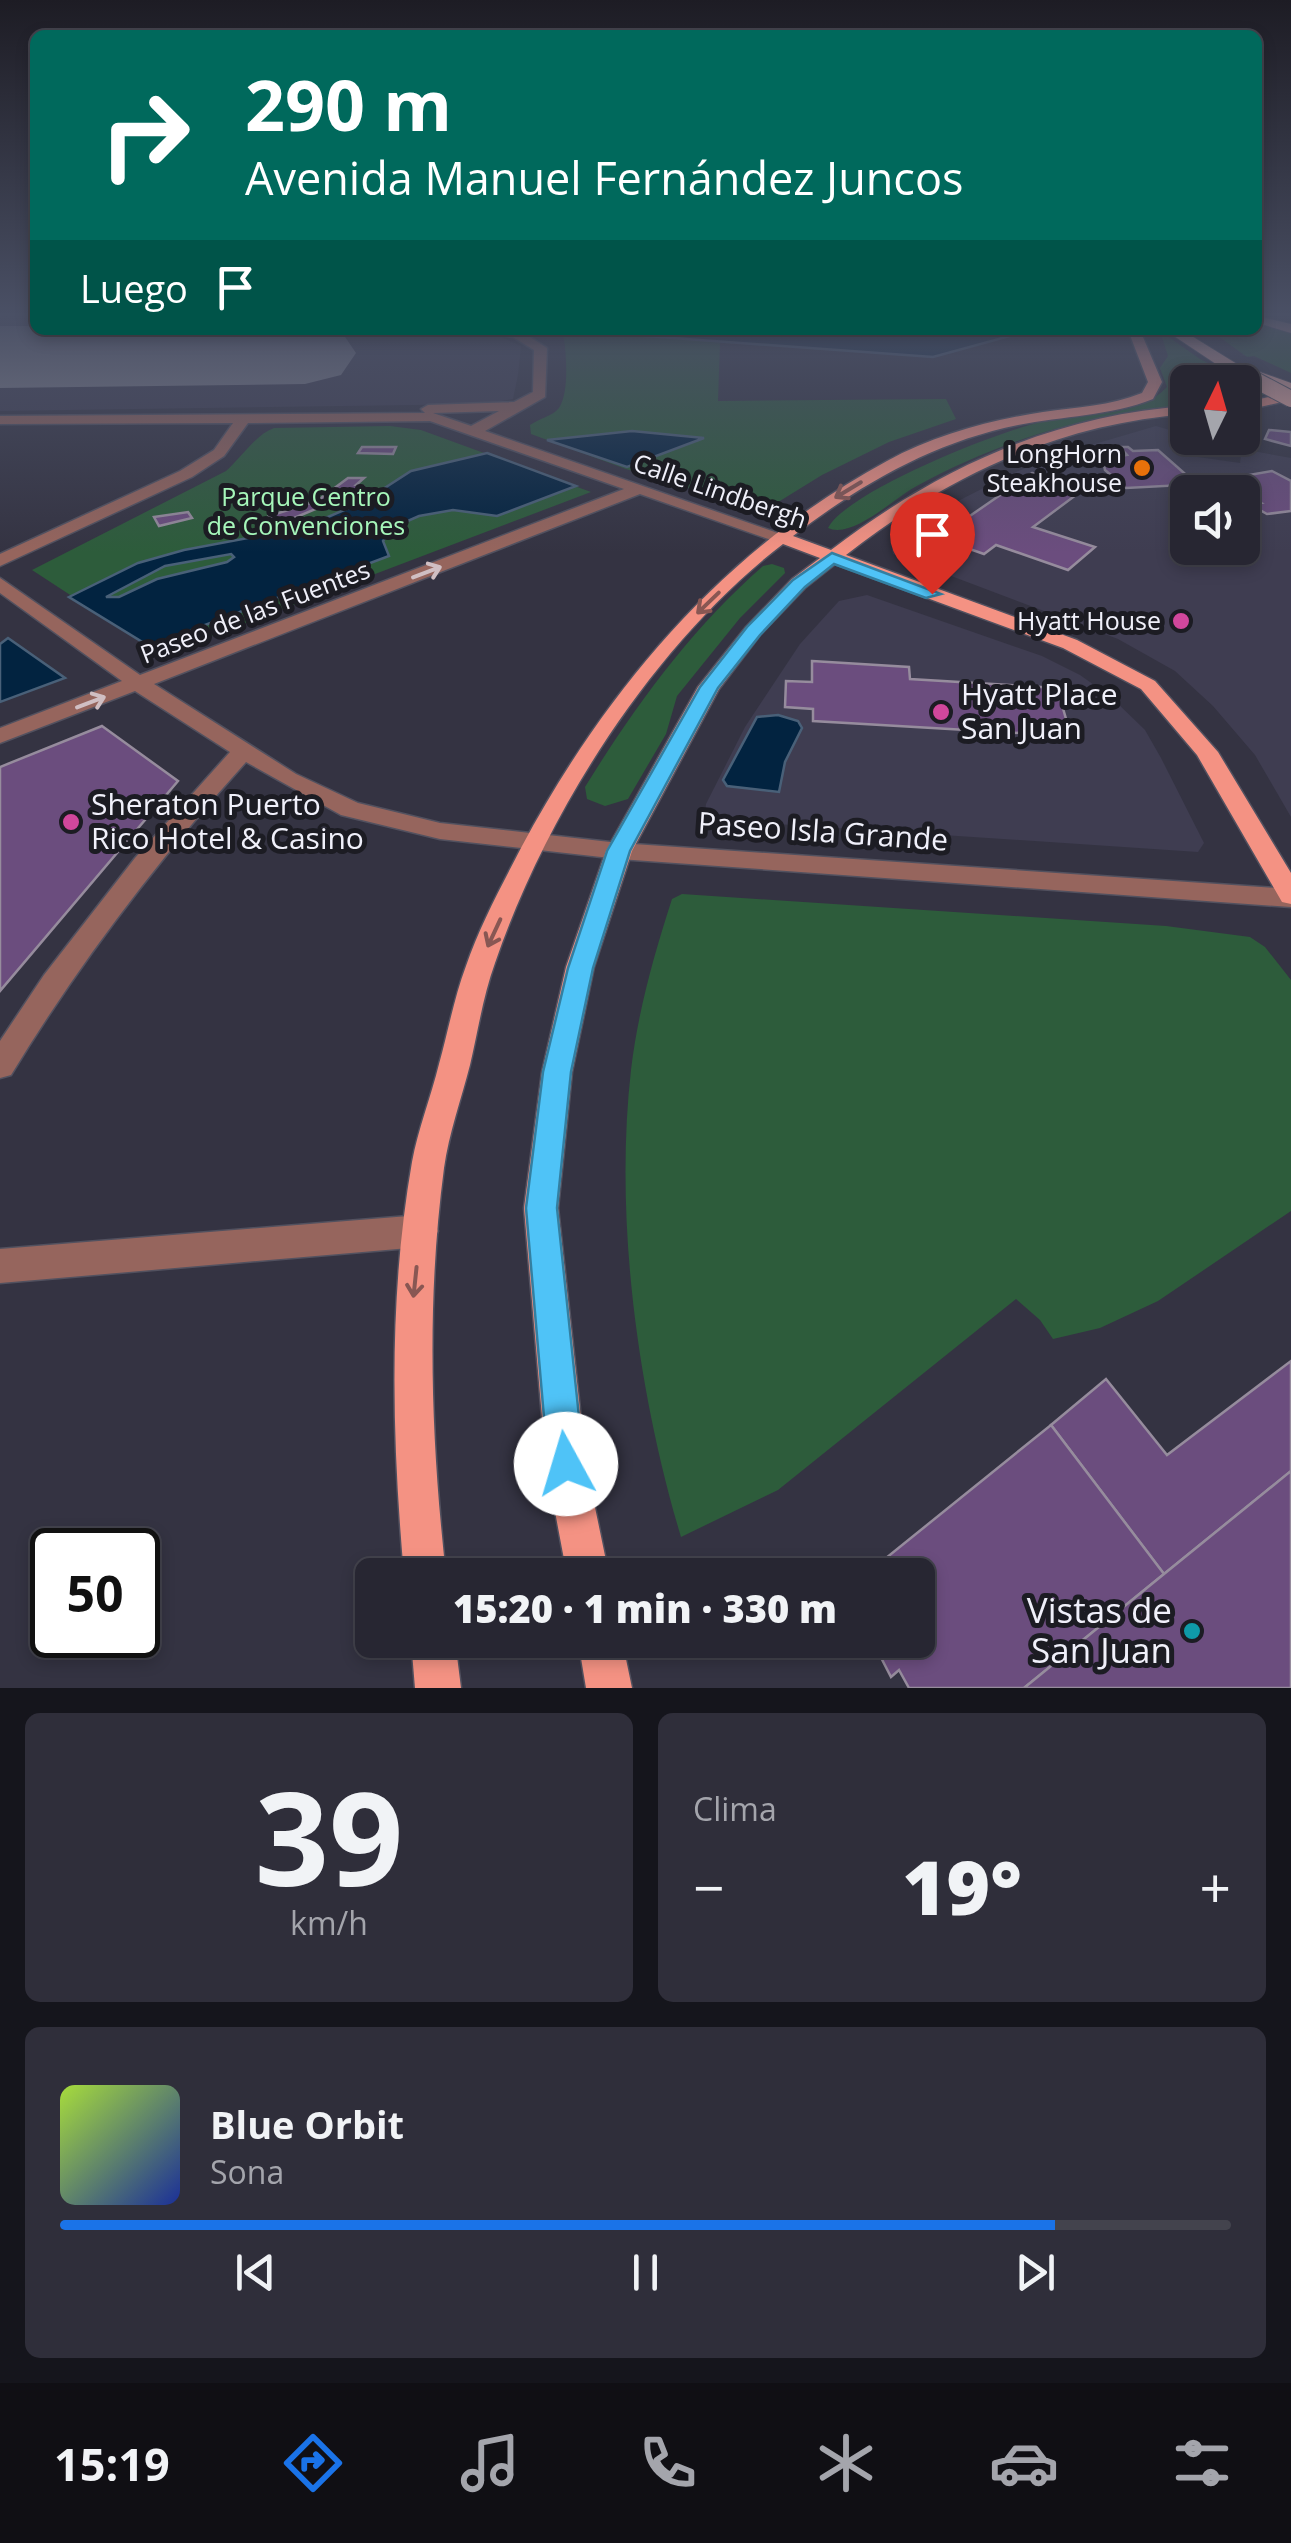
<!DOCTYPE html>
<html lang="es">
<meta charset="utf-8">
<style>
body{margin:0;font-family:"Open Sans",sans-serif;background:#2f2e3a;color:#f1f3f6;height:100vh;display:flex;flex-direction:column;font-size:38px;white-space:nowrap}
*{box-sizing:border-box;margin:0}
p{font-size:32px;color:#a4a5ac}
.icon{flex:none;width:55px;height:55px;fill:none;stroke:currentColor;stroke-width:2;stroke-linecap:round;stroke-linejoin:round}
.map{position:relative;height:1688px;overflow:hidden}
.sheet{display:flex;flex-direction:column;gap:25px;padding:25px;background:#15151c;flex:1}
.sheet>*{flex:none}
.hud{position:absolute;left:30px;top:30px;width:1232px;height:305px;border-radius:15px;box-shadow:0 5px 15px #0003,0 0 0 2px #43434d;background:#00695c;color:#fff;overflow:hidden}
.needle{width:65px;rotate:5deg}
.tools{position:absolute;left:1170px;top:365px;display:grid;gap:20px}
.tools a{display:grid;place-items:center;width:90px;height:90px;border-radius:15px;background:#272632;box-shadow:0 5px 15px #0003,0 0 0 2px #43434d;font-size:50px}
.speed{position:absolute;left:30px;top:1528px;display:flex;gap:20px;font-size:50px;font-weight:700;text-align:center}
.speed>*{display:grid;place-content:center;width:130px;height:130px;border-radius:50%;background:#272632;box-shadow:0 5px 15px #0003,0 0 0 2px #43434d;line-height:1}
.speed .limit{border:5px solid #111;border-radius:15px;background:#fff;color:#111}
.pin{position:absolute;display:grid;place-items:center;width:85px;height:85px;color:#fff;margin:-102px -42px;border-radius:50% 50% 50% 0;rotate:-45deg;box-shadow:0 0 10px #0007}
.pin .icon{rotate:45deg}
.me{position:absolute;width:110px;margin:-55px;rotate:354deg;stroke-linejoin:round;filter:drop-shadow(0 0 8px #0008)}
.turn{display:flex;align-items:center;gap:35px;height:210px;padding:0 50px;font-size:45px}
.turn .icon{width:130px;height:130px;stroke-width:2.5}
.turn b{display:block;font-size:70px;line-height:85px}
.then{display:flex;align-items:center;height:95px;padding:0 50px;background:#0003;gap:20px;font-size:38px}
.big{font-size:75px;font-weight:800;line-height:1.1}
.sheet .tile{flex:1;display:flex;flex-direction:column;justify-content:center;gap:15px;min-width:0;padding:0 35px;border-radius:15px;background:#2f2e3a}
.sheet .dial{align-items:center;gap:0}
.dial b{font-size:130px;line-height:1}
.song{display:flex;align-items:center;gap:30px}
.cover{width:120px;height:120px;border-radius:15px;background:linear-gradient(135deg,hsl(80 70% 55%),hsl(230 70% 35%))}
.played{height:10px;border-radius:5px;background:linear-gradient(90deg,#1a73e8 85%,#43434d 85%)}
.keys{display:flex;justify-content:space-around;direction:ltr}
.heat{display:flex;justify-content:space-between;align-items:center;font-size:55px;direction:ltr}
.sheet .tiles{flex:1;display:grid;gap:25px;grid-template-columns:1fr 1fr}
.tile:last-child{grid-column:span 2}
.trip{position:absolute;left:355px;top:1558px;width:580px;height:100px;border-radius:15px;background:#272632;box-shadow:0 5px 15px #0003,0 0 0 2px #43434d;font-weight:800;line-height:100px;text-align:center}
.tabs{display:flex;height:160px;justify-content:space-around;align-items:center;background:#100f14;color:#a4a5ac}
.tabs .icon{width:70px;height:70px}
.tabs .on{color:#1a73e8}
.tabs b{font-size:45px;color:#f1f3f6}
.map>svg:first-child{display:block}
</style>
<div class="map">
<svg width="1291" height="1688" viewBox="0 0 1291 1688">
<rect width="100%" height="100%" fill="#343342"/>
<g fill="#3f3d51" fill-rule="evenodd">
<polygon points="0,316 35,316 35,330 409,330 501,337 521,346 518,375 513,399 485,404 0,411"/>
<path d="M1156,426L1201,439L1198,457L1240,463L1242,449L1291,458V817L1255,755L1213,706L1175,671L1118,639L893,554L892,550L960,500L1009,475L1057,455ZM1188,492H1242V548H1188Z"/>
<polygon points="867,595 1042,656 1080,675 1111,697 1145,730 1161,758 1204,843 1198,852 718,820 705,813 706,804 745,727 800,644 839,601"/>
</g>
<g fill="#2d5c3b">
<polygon points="1258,321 1291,334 1291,373 1254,356 1247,357 1210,330 1258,330"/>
<path d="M563,331L720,342L718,401L946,399L956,419L889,442L822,475L775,504L762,507L747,506L626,469L531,434L530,425C538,419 553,416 559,408C570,390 566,352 563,331Z"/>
<path d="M1160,331L1200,359L1267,394L1243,400L1242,382H1188L1187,406C1091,412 999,441 915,487C892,500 852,539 828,528C847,491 1001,430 1045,421C1084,413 1138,418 1167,387L1160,368L1168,356Z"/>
<path d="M390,426L421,430L591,492L162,655L32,570L226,471C242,457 255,435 274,428Z"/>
<path d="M772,564L784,568L785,573L740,618L677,696L666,734L628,799L605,806L587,799L585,787C635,706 691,629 763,566Z"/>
<path d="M682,894L1166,926L1250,937L1265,947L1291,980V1211L1158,1301L1100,1328L1053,1339L1040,1320L1016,1299L778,1490L681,1537C638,1393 614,1220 631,1070C638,1011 654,955 672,899Z"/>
</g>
<g fill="#022340" stroke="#496078" stroke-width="2.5" fill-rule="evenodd">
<polygon points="564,330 1032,330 933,357"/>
<polygon points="632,431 704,438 627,467 547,440"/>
<path d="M487,453L576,486L497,516L453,510L419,516L394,527L383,541L389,556L149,646L69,597L138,563L184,550L302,528L363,502L411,471ZM231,554L234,557L227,562L157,579L119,597H106L165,566Z"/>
<polygon points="8,638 65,678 0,702 0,644"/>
<polygon points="778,715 798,721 802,728 785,762 779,792 727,786 723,780 757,717"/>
</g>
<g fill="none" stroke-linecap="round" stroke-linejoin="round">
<polygon fill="#888894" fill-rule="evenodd" points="0,326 35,326 35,330 335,330 341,331 356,353 341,375 305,384 0,388"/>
</g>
<g fill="#6b4d7e" stroke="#968c9d" stroke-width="2.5">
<polygon points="1269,430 1291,432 1291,446 1265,439"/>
<polygon points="362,447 396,447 393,454 358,453"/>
<polygon points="1120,447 1128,447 1133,451 1158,450 1192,480 1179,481 1184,485 1126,488 1105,470 1104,465 1109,465 1103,459 1127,455"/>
<polygon points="1272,471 1291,481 1291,511 1267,514 1251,505 1261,503 1253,499 1242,500 1242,492 1215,481"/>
<polygon points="1032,473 1084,489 1033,527 1095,547 1068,570 996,545 984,554 938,538"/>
<polygon points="348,478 364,478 356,485 362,486 343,501 337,500 287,521 274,523 269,516 317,501"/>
<polygon points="188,512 192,518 159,526 154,517"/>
<polygon points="812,661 909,667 910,679 1057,688 1071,736 813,721 813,709 785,707 786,681 812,682"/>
<polygon points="102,726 178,781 0,991 0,767"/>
<polygon points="1291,1361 1291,1471 1164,1574 1051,1425 1106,1379 1167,1455"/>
<polygon points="1051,1425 1164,1574 1024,1688 909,1688 899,1670 891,1677 872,1640 918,1640 918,1575 865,1575"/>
<polygon points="1291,1471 1291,1688 1024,1688 1164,1574"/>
</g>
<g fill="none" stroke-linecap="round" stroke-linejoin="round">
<defs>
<g id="minor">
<path d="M474,330H519L547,348L545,397L485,431L789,537L774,541L640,494L154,684L296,774L358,803L440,823L619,843L1291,889V907L619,859L440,839L341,815L246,762C158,860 79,963 11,1075L0,1078V1041L44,975L135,858L230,752L135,691L0,743V728L122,681L0,593V578L140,675L624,489L430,421L248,423L224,456L192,477L0,566V554L180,471L214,450L233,423L0,424V416L425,413L421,409L428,405L514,402L533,392L534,350L513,337ZM499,411L471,426L433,413Z"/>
<polygon points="421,1215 433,1220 438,1231 433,1242 421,1247 0,1283 0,1249"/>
</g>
<g id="major">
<path d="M1128,330H1140L1162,382L1153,399C1110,416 1063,416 1018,425C934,442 861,484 793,536L831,550C937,469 1053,415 1188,406V414C1058,424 947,476 846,555L1077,640L1155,681L1218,752L1291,873V904L1282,902L1197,755L1141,689L1063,648L835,564L806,587L760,635L719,689L632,851L594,967L572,1072L558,1208L586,1464L609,1575H567L546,1464L524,1208L542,1072L566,967L606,851L698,687L746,627L792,579L820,558L783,544C655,642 547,811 495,963C483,996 478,1031 470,1065C461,1100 449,1133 444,1168C426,1304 431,1439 446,1575H404C392,1438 388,1299 412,1162C418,1129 431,1097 439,1064C448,1032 454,998 466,966C480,925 502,885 522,846C608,686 726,548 887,461C934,435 990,420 1043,412C1077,407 1110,406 1142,393L1148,382Z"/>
<polygon points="1291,392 1291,400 1242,411 1242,403"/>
<polygon points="411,1640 455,1640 461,1688 415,1688"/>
<polygon points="578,1640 622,1640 632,1688 586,1688"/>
</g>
<g id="highway">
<polygon points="1258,316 1291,324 1291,333 1258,323"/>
<polygon points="1165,330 1182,330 1237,364 1291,383 1291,394 1225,370"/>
</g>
</defs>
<use href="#minor" stroke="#52515f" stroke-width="3"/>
<use href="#major" stroke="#52515f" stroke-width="3"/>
<use href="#highway" stroke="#52515f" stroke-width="2"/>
<use href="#minor" fill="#96655d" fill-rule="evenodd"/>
<use href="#major" fill="#f49283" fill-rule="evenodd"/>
<use href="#highway" fill="#fcb4a9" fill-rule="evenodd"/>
<defs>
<polyline id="highway-bridge" points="1238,371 1291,399"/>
</defs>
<use href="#highway-bridge" stroke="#52515f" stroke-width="18" stroke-linecap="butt"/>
<use href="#highway-bridge" stroke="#fcb4a9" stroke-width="16"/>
</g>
<defs><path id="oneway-shaft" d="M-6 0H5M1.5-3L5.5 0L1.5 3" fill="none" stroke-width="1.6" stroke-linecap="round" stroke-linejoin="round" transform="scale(2.5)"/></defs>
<g stroke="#885753">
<use href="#oneway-shaft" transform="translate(848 490) rotate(149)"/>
<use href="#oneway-shaft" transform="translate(708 603) rotate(136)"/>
<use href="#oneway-shaft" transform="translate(494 933) rotate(115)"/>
<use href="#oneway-shaft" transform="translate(415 1282) rotate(96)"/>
</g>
<g stroke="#d0bfc3">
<use href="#oneway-shaft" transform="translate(427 572) rotate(-21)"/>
<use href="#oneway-shaft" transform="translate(91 702) rotate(-21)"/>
</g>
<linearGradient id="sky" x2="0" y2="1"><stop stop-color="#1d1c24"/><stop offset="0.57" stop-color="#4a5065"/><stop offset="1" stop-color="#4a5065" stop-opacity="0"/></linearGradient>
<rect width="1291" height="552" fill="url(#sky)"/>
<polygon fill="#4fc3f7" stroke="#337fa1" stroke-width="2.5" points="832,553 941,594 926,598 834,564 805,587 760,635 718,688 630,851 593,968 571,1072 557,1208 584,1464 579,1477 566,1482 553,1477 548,1464 526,1208 543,1072 568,968 607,851 700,687 747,627 793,580"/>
<circle fill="#e8710a" stroke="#1c1c23" stroke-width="4" cx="1142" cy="468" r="10"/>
<g fill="#d1479c" stroke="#1c1c23" stroke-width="4">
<circle cx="1181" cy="621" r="10"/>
<circle cx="941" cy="712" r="10"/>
<circle cx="71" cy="822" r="10"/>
</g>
<circle fill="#0f9aa8" stroke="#1c1c23" stroke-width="4" cx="1192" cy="1631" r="10"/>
<g text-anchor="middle" stroke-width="10" stroke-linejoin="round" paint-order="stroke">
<g font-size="25" fill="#f0f0fa" stroke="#1c1c23" text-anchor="end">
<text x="1122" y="463">LongHorn<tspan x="1122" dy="29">Steakhouse</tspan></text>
<text x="1161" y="630">Hyatt House</text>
</g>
<g font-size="25" fill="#f0f0fa" stroke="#1c1c23">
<text transform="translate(720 491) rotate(19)" y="9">Calle Lindbergh</text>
<text transform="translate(255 612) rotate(-21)" y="9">Paseo de las Fuentes</text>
</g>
<g font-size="25" fill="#a6f6ba" stroke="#1c1c23">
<text x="306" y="506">Parque Centro<tspan x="306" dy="29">de Convenciones</tspan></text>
</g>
<g font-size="30" fill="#f0f0fa" stroke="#1c1c23" text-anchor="start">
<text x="961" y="705">Hyatt Place<tspan x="961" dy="34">San Juan</tspan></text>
<text x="91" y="815">Sheraton Puerto<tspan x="91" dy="34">Rico Hotel &amp; Casino</tspan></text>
</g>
<g font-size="30" fill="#f0f0fa" stroke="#1c1c23">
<text transform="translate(823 832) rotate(4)" y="10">Paseo Isla Grande</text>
</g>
<g font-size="35" fill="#f0f0fa" stroke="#1c1c23" text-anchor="end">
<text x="1172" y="1623">Vistas de<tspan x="1172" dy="40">San Juan</tspan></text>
</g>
</g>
</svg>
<div class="tools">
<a><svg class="needle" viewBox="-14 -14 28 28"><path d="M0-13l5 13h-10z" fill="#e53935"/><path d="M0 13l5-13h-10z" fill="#a4a5ac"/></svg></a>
<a><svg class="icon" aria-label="sound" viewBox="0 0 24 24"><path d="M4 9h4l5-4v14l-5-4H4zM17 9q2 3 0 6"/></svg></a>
</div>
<div class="speed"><div class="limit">50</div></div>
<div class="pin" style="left:932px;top:594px;background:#d93025"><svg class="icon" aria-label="arrive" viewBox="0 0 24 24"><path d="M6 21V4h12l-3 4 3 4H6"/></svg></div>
<svg class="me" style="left:566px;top:1464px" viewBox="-20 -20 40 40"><circle r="19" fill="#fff"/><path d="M0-13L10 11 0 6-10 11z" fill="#4fc3f7"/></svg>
<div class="trip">15:20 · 1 min · 330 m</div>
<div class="hud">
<div class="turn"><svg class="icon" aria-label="right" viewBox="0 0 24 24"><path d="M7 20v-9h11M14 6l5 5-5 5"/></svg><div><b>290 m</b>Avenida Manuel Fernández Juncos</div></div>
<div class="then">Luego<svg class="icon" aria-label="arrive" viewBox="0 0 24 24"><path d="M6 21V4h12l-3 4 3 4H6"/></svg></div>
</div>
</div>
<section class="sheet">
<div class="tiles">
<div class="tile dial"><b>39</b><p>km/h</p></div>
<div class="tile"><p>Clima</p>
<div class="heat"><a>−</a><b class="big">19°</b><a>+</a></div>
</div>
<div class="tile">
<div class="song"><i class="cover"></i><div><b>Blue Orbit</b><p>Sona</p></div></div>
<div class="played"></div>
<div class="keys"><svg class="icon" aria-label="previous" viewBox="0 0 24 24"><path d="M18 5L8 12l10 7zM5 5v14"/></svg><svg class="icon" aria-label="pause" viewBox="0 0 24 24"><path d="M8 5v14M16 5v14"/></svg><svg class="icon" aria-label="next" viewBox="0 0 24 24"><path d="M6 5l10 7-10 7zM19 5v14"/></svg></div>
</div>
</div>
</section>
<nav class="tabs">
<b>15:19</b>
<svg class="icon on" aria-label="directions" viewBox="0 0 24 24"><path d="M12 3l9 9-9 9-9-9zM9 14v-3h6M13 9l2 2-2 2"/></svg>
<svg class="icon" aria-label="music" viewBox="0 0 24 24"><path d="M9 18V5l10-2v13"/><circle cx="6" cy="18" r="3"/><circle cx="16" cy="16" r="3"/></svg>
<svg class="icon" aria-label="phone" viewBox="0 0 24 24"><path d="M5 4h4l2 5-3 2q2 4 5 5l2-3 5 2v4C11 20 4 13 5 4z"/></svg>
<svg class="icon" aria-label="climate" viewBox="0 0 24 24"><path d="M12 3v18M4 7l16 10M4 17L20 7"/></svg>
<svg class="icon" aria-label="car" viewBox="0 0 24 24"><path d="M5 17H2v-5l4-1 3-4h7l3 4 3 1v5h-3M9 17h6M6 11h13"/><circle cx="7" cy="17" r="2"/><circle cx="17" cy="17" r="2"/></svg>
<svg class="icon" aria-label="filters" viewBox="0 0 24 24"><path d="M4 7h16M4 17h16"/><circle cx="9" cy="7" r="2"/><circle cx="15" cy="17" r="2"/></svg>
</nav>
